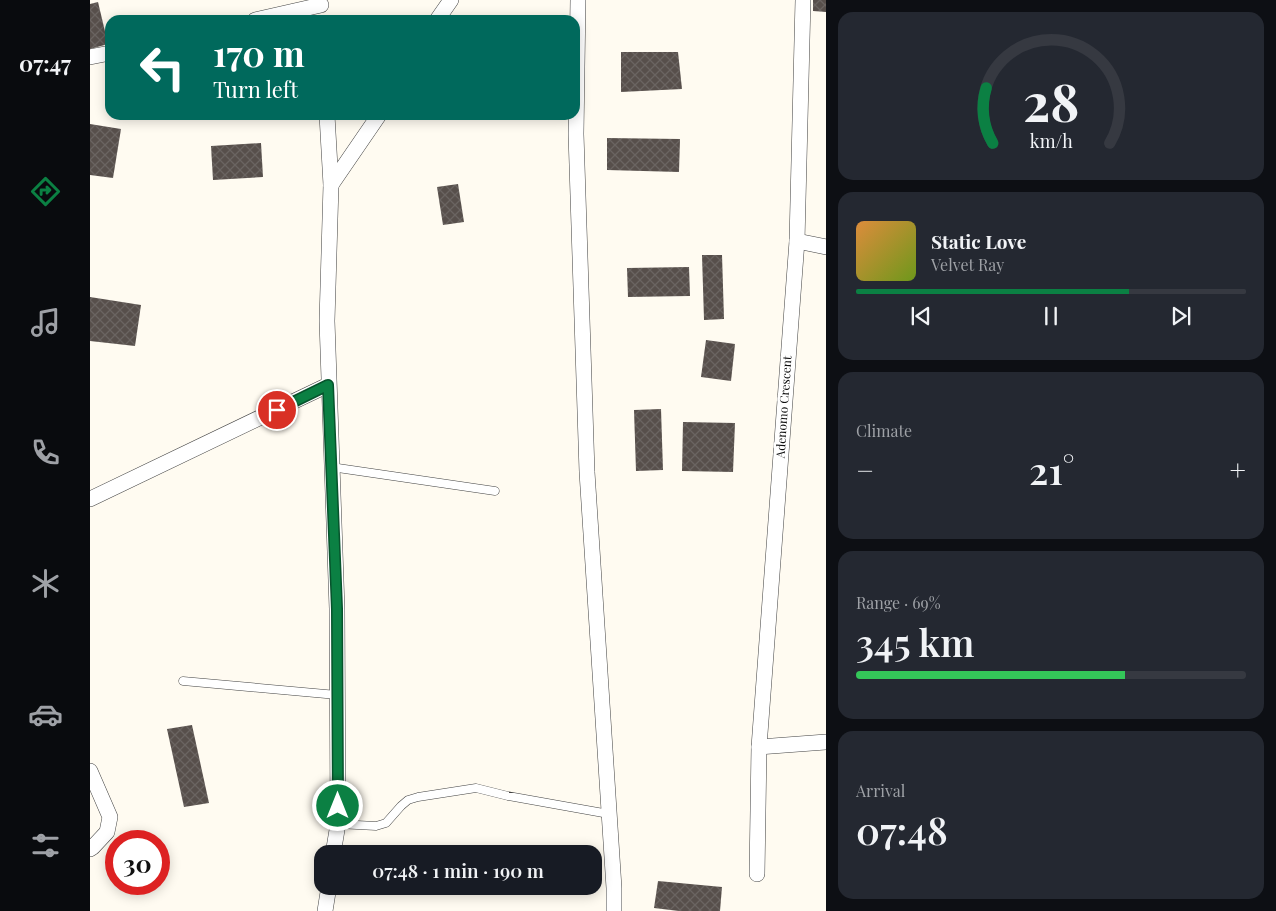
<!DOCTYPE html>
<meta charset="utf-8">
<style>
body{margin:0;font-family:"Playfair Display",serif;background:#242831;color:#f1f3f6;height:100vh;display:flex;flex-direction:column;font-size:19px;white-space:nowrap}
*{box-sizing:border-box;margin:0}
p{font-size:16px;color:#9ea1a6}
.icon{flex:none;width:28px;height:28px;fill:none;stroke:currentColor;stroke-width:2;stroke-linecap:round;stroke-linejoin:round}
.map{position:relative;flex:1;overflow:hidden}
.details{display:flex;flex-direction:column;gap:12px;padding:12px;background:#0d0f14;width:450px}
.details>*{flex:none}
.hud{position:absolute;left:15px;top:15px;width:475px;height:105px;border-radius:15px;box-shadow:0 2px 12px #0003;background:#00695c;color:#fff;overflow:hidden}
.speed{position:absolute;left:15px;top:830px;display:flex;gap:10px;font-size:25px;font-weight:700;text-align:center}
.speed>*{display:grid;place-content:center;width:65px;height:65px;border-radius:50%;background:#171b24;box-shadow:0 2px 12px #0003;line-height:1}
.speed .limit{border:8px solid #d22;background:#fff;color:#111}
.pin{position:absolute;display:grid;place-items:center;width:42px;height:42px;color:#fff;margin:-21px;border:2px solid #fff;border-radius:50%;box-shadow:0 1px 5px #0007}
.me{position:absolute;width:55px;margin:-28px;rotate:0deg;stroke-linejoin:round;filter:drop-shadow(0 0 4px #0008)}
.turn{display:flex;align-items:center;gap:18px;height:105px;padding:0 25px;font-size:22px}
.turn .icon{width:65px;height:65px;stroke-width:2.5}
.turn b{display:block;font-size:35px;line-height:42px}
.big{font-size:38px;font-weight:600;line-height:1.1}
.details .widget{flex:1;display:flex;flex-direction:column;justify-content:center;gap:8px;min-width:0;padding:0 18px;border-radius:15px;background:#242831}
.details .dial{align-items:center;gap:0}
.dial svg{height:130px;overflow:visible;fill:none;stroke:#363941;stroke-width:7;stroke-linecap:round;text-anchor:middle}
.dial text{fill:#f1f3f6;stroke:none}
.song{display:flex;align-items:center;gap:15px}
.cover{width:60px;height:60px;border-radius:8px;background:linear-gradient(135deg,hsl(30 70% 55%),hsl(80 70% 35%))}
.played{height:5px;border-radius:2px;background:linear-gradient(90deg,#0b8043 70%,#363941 70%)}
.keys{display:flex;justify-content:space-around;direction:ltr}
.heat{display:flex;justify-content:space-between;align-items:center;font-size:28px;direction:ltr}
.charge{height:8px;border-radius:4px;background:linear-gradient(90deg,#34c759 69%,#363941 0)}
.trip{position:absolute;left:224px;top:845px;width:288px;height:50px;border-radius:15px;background:#171b24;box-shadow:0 2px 12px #0003;font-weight:600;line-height:50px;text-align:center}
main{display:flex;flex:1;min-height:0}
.tab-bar{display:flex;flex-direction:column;width:90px;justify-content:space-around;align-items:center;background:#090b0e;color:#9ea1a6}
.tab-bar .icon{width:35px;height:35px}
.tab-bar .on{color:#0b8043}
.tab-bar b{font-size:22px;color:#f1f3f6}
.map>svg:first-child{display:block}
</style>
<main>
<nav class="tab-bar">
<b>07:47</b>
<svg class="icon on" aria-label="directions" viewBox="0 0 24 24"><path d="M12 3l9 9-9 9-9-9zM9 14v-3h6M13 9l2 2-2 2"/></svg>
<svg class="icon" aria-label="music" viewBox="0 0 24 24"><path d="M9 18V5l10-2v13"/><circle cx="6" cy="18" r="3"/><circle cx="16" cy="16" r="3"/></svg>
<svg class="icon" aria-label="phone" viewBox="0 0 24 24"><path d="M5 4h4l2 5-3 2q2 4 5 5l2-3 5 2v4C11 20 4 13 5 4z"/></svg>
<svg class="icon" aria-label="climate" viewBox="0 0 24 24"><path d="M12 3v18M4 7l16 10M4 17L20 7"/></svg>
<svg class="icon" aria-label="car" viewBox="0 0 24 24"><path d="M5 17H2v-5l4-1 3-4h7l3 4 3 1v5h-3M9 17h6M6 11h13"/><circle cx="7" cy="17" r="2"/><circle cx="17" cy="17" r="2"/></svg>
<svg class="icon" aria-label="filters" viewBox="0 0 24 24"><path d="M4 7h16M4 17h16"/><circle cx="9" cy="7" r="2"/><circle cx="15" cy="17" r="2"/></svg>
</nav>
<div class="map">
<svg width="736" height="911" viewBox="0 0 736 911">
<defs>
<pattern id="building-cross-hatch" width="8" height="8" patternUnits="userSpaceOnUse" patternTransform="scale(1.25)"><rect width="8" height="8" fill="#574f4b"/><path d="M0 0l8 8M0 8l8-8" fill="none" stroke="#6a6461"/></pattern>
</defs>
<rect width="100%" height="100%" fill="#fffbf1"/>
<g fill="url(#building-cross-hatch)">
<polygon points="723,0 736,0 736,12 723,11"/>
<polygon points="8,2 18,44 0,49 0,4"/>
<polygon points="531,52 588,52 592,89 531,92"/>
<polygon points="0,124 31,129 23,178 0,175"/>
<polygon points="517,138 590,139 589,172 517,170"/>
<polygon points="171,143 173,177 123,180 121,146"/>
<polygon points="368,184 374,222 353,225 347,187"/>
<polygon points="612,255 632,255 634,319 614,320"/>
<polygon points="599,267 600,296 538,297 537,268"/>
<polygon points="0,297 51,305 45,346 0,341"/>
<polygon points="616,340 645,344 641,381 611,377"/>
<polygon points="571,409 573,470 546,471 544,410"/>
<polygon points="593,422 645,423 643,472 592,471"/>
<polygon points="102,725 119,803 94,807 77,729"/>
<polygon points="568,881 632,887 630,911 589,911 564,908"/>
</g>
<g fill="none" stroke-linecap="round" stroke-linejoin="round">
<defs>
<g id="service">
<polyline points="241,467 405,491"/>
<polyline points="93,681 247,695"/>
<polyline points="248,824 286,826 296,823 311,806 318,800 328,797 386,788 418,796 519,814"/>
</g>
<g id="minor">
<polyline points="488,0 486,134 497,472 524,888 524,911"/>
<polyline points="713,0 707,241 669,747 736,742"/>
<polyline points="165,20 231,5"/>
<polyline points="347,20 361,0"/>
<polyline points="0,57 20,53"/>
<polyline points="237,115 241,185 237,321 247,609 248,824 243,854"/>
<polyline points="241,185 289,115"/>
<polyline points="707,241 736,247"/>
<polyline points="0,499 238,385"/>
<polyline points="0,771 20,817 17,832 3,847 0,849"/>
<polyline points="667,874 669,747"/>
<polyline points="235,911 239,886"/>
</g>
</defs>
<use href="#service" stroke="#424242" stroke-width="9"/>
<use href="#minor" stroke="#424242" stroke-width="16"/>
<use href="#service" stroke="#fff" stroke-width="8"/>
<use href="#minor" stroke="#fff" stroke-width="15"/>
</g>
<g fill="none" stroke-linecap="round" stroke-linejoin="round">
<defs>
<polyline id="route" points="187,410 238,385 247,609 248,806"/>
</defs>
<use href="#route" stroke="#07532c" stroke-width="12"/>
<use href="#route" stroke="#0b8043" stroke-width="9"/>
</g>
<g text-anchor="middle" stroke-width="5" stroke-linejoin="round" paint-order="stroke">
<g font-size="12" fill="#0f0f0f" stroke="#fff">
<text transform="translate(694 407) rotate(-86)" y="4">Adenomo Crescent</text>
</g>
</g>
</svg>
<div class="speed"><div class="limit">30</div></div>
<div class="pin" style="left:187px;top:410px;background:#d93025"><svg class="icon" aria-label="arrive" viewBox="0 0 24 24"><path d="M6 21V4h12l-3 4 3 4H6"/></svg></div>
<svg class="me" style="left:248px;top:806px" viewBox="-20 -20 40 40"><circle r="17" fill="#0b8043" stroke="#fff" stroke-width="3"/><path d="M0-11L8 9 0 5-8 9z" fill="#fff"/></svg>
<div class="trip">07:48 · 1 min · 190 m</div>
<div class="hud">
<div class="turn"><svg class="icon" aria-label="left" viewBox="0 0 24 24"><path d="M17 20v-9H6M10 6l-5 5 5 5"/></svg><div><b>170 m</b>Turn left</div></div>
</div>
</div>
<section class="details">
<div class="widget dial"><svg viewBox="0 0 100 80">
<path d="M14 69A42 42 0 1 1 86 69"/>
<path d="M14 69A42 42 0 0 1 10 35" stroke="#0b8043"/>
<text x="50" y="56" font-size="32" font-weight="700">28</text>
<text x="50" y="72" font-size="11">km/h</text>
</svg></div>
<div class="widget">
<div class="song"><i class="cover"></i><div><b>Static Love</b><p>Velvet Ray</p></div></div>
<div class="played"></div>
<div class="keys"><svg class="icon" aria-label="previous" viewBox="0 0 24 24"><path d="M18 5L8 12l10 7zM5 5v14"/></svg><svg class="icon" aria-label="pause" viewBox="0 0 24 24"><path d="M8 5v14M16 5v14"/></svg><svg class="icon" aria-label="next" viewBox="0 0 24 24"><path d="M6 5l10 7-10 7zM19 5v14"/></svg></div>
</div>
<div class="widget"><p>Climate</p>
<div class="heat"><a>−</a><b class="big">21°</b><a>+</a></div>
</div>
<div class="widget"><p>Range · 69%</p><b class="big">345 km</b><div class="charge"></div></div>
<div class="widget"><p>Arrival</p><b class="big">07:48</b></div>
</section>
</main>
